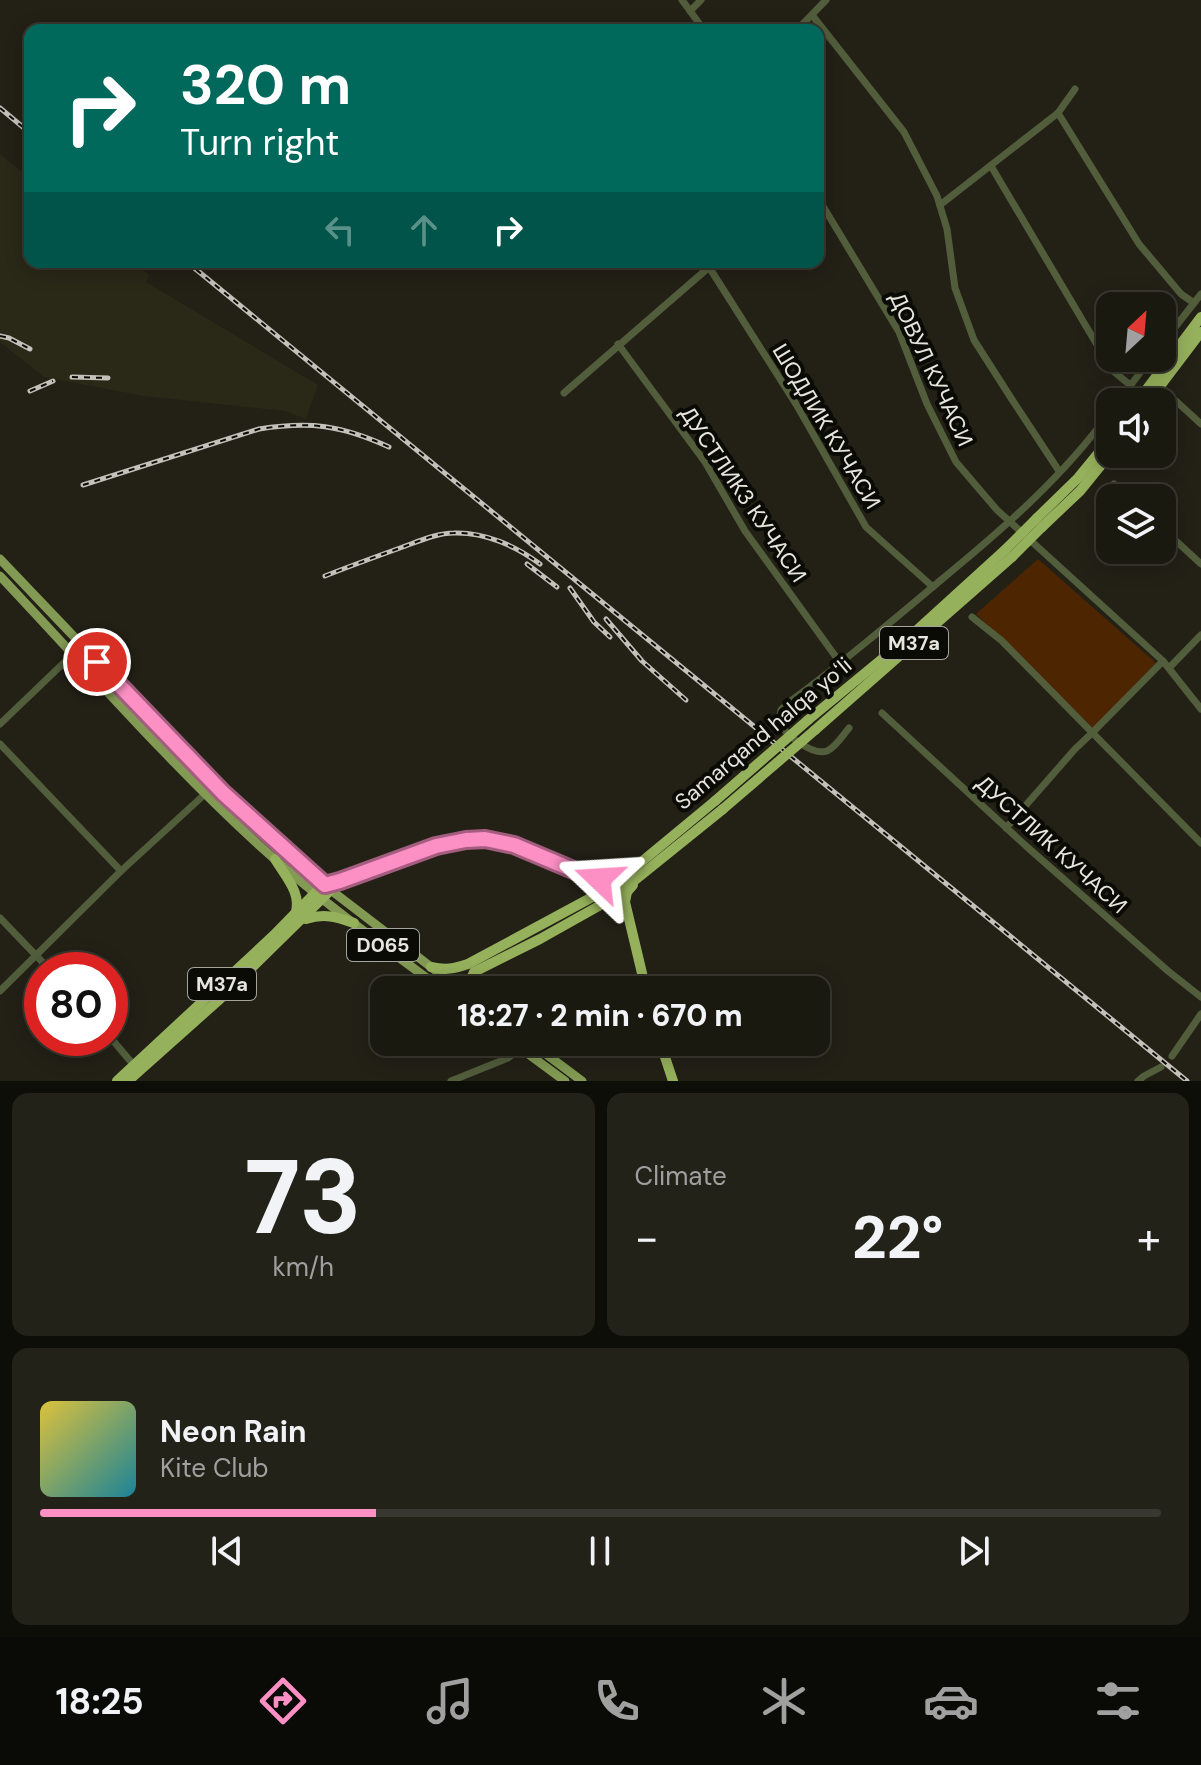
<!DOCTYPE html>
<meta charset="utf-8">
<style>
body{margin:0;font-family:"DM Sans",sans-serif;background:#232219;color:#f1f3f6;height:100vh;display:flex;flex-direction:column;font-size:30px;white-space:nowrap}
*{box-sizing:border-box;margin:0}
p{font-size:26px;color:#9fa09f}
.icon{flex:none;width:44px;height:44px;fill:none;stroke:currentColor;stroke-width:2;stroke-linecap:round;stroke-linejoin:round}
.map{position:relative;height:1081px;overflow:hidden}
.side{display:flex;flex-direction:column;gap:12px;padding:12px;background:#0e0e09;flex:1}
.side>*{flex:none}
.hud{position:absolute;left:24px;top:24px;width:800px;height:244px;border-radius:16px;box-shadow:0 4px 20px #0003,0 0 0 2px #383830;background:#00695c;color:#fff;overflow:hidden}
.needle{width:52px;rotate:26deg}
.buttons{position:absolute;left:1096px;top:292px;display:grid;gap:16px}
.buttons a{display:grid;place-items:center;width:80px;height:80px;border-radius:16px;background:#1a1910;box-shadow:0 4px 20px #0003,0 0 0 2px #383830;font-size:40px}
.speed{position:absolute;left:24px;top:952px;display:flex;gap:16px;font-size:40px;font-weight:700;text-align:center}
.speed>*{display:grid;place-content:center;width:104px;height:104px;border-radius:50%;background:#1a1910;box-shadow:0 4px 20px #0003,0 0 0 2px #383830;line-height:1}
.speed .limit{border:12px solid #d22;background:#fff;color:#111}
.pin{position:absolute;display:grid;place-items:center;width:68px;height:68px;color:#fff;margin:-34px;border:4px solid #fff;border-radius:50%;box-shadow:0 2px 8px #0007}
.me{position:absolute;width:88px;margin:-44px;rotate:290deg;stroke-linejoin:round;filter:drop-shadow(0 0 6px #0008)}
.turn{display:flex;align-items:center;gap:28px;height:168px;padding:0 24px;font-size:36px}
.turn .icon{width:104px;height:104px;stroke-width:2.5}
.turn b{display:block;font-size:56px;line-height:68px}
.lanes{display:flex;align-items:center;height:76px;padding:0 24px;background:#0003;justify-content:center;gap:40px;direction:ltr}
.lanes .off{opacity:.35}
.big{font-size:60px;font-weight:800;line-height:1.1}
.side .card{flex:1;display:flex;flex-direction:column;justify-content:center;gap:12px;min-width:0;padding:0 28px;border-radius:16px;background:#232219}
.side .dial{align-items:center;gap:0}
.dial b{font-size:104px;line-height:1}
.song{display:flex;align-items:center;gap:24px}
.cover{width:96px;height:96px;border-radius:12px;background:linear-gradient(135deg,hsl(50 70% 55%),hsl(190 70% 35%))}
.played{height:8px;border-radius:4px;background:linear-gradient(90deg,#fc8fc3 30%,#383830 30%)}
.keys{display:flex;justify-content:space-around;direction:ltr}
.heat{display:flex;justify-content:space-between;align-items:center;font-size:44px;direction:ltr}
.side .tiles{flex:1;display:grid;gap:12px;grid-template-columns:1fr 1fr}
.card:last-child{grid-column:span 2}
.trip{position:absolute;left:370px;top:976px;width:460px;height:80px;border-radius:16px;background:#1a1910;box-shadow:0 4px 20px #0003,0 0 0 2px #383830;font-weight:800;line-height:80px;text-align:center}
.menu{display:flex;height:128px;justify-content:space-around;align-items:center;background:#0a0a06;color:#9fa09f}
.menu .icon{width:56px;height:56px}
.menu .selected{color:#fc8fc3}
.menu b{font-size:36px;color:#f1f3f6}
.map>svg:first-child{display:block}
</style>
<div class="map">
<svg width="1201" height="1081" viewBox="0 0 1201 1081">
<rect width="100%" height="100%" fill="#232116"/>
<polygon fill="#2a2817" points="0,154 30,178 30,262 133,262 149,275 146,282 318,385 306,419 285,411 144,396 44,377 0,342"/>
<polygon fill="#4d2500" points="1038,559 1156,663 1093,728 976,614"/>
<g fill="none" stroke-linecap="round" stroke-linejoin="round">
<g stroke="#525d3c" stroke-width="7">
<polyline points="682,0 704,30"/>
<polyline points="690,11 701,0"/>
<polyline points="812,15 904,132 937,196 947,229 955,288 974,340 1011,398 1059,471"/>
<polyline points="797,30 826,0"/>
<polyline points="1058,113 1139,244 1181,294 1194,303"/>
<polyline points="991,166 1112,370 1130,385"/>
<polyline points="818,198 899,332 927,404 956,462 997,510 1163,661 1201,709"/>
<polyline points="940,205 1058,113 1075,89"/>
<polyline points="709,267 796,404 866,527 933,587"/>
<polyline points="618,344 705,462 745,531 841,664"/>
<polyline points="1162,344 1201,294"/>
<polyline points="564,393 715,262"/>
<polyline points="1176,401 1201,424"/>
<polyline points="1118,402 1151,358"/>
<polyline points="1114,484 1129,498"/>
<polyline points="1162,528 1201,564"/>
<polyline points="972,617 1002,641 1201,843"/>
<polyline points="1169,668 1201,635"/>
<polyline points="882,713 1026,846 1168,971 1201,997"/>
<polyline points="0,724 73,654"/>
<path d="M849,728C843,735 836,747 827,751C813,756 785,735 780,723C779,718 780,715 781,710L788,703C841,664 891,622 941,580C1002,530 1064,476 1110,412"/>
<polyline points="0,744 121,871"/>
<polyline points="1006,828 1075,749 1092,733 1163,661"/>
<polyline points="0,918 50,970"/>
<polyline points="0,991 121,871 205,794"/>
<polyline points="110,1037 137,1069"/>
<polyline points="1172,1056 1201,1014"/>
<polyline points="451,1081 508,1058 521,1048"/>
<polyline points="1138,1081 1144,1076 1161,1067"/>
</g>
<g stroke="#829a53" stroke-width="9">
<polyline points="0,559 223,793 332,891 461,990"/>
<path d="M0,576C86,667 169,763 261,847C318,899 381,944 443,990"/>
<polyline points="512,1042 565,1081"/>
<polyline points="530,1042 582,1081"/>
</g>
<g stroke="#96b15c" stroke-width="10">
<polyline points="1137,402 1201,317"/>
<polyline points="1148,402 1201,332"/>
<polyline points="1037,518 1078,478 1110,439"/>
<polyline points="1042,527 1080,491 1110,454"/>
<polyline points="808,720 916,631 1005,550"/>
<polyline points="815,730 1012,557"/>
<path d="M275,859C285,876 303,894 295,915"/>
<polyline points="633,885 627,892 625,902 646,990"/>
<path d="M306,919C324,913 337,917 354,923"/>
<path d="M431,967C445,970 454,969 468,964L611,887L715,801"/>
<polyline points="466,990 474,972 540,939 597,907 620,892 723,809"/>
<polyline points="660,1042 673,1081"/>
<polyline points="117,1081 274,935 315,893 325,885 340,881 436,846 466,840 485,839 514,845 620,892"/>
<polyline points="128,1081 220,999 340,881"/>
</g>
<defs>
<g id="rail">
<polyline points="0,108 30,133"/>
<polyline points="187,262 1187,1081"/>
<polyline points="0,336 9,338 30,349"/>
<polyline points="72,377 108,378"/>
<polyline points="30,391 53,381"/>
<path d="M83,485L259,429C310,421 341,425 389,447"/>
<polyline points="527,564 557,587"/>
<path d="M325,576C350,566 375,557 400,548C417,542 436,533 454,533C485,532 516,546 540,564"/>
<polyline points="570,588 594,622 610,637"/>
<polyline points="606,619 642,661 686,700"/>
</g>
</defs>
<use href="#rail" stroke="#c3c1ba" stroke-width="5"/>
<use href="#rail" stroke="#0b0b06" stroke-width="2" stroke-dasharray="6" stroke-linecap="butt"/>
<g stroke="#96b15c" stroke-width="10">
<polyline points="1005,550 1037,518"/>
<polyline points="1012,557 1042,527"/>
<polyline points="715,801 808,720"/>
<polyline points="723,809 815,730"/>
</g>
</g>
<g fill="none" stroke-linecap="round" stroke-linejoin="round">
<defs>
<polyline id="route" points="97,662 223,793 325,885 340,881 436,846 466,840 485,839 514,845 590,877 599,879"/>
</defs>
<use href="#route" stroke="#a45d7f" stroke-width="20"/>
<use href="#route" stroke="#fc8fc3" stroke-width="14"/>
</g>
<g text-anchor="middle" stroke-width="8" stroke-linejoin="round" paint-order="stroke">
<g fill="#0b0b06" stroke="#a4a49d" stroke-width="2">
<rect x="880" y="627" width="68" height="32" rx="6"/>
<rect x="347" y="929" width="72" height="32" rx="6"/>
<rect x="188" y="968" width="68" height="32" rx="6"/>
</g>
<g font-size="20" font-weight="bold" fill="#e6e5de">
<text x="914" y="650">M37a</text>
<text x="383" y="952">D065</text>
<text x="222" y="991">M37a</text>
</g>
<g font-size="22" fill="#e6e5de" stroke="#0b0b06">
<text transform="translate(932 369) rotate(65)" y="8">ДОВУЛ КУЧАСИ</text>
<text transform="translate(827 426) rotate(59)" y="8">ШОДЛИК КУЧАСИ</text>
<text transform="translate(744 494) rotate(56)" y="8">ДУСТЛИК3 КУЧАСИ</text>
<text transform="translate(763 733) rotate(-40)" y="8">Samarqand halqa yoʻli</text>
<text transform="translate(1052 844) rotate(42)" y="8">ДУСТЛИК КУЧАСИ</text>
</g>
</g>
</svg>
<div class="buttons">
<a><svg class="needle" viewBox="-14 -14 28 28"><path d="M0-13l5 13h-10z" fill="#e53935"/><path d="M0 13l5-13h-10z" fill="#9fa09f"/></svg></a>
<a><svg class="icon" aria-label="sound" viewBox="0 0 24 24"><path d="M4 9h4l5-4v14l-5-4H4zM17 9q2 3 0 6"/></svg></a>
<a><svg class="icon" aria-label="layers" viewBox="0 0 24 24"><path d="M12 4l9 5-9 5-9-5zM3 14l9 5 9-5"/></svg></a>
</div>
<div class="speed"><div class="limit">80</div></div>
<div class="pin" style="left:97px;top:662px;background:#d93025"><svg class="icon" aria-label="arrive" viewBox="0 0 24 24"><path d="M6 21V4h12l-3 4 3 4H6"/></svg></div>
<svg class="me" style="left:599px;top:879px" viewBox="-20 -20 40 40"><path d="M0-17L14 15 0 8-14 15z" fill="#fc8fc3" stroke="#fff" stroke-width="4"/></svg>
<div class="trip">18:27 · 2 min · 670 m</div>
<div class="hud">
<div class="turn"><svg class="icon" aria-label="right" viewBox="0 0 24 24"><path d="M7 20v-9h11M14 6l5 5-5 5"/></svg><div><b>320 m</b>Turn right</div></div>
<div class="lanes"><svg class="icon off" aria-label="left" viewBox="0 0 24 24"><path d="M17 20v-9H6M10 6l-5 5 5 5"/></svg><svg class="icon off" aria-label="ahead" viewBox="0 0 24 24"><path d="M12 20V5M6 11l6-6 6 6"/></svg><svg class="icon" aria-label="right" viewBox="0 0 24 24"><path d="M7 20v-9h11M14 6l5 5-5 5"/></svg></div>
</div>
</div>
<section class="side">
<div class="tiles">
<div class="card dial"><b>73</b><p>km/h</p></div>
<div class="card"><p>Climate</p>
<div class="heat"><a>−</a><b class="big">22°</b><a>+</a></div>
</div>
<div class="card">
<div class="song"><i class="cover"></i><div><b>Neon Rain</b><p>Kite Club</p></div></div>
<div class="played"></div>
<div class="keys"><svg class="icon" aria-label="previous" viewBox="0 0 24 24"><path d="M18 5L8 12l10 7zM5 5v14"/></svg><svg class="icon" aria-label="pause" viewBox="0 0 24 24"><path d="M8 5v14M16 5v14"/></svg><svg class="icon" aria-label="next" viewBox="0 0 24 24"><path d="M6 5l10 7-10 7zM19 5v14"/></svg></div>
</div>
</div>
</section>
<nav class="menu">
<b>18:25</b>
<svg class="icon selected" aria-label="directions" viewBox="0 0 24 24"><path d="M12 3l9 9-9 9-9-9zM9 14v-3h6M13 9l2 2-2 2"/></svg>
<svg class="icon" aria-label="music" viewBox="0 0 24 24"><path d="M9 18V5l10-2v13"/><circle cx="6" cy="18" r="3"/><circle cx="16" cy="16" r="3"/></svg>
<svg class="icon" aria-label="phone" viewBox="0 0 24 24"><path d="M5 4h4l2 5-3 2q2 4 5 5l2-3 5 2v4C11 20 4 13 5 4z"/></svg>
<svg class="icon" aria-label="climate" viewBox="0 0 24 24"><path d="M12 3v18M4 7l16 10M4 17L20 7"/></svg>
<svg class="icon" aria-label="car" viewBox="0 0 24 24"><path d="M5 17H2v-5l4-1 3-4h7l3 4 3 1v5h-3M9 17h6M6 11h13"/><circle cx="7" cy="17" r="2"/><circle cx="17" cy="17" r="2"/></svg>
<svg class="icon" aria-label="filters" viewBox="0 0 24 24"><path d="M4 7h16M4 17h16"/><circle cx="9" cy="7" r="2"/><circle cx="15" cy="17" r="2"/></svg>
</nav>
